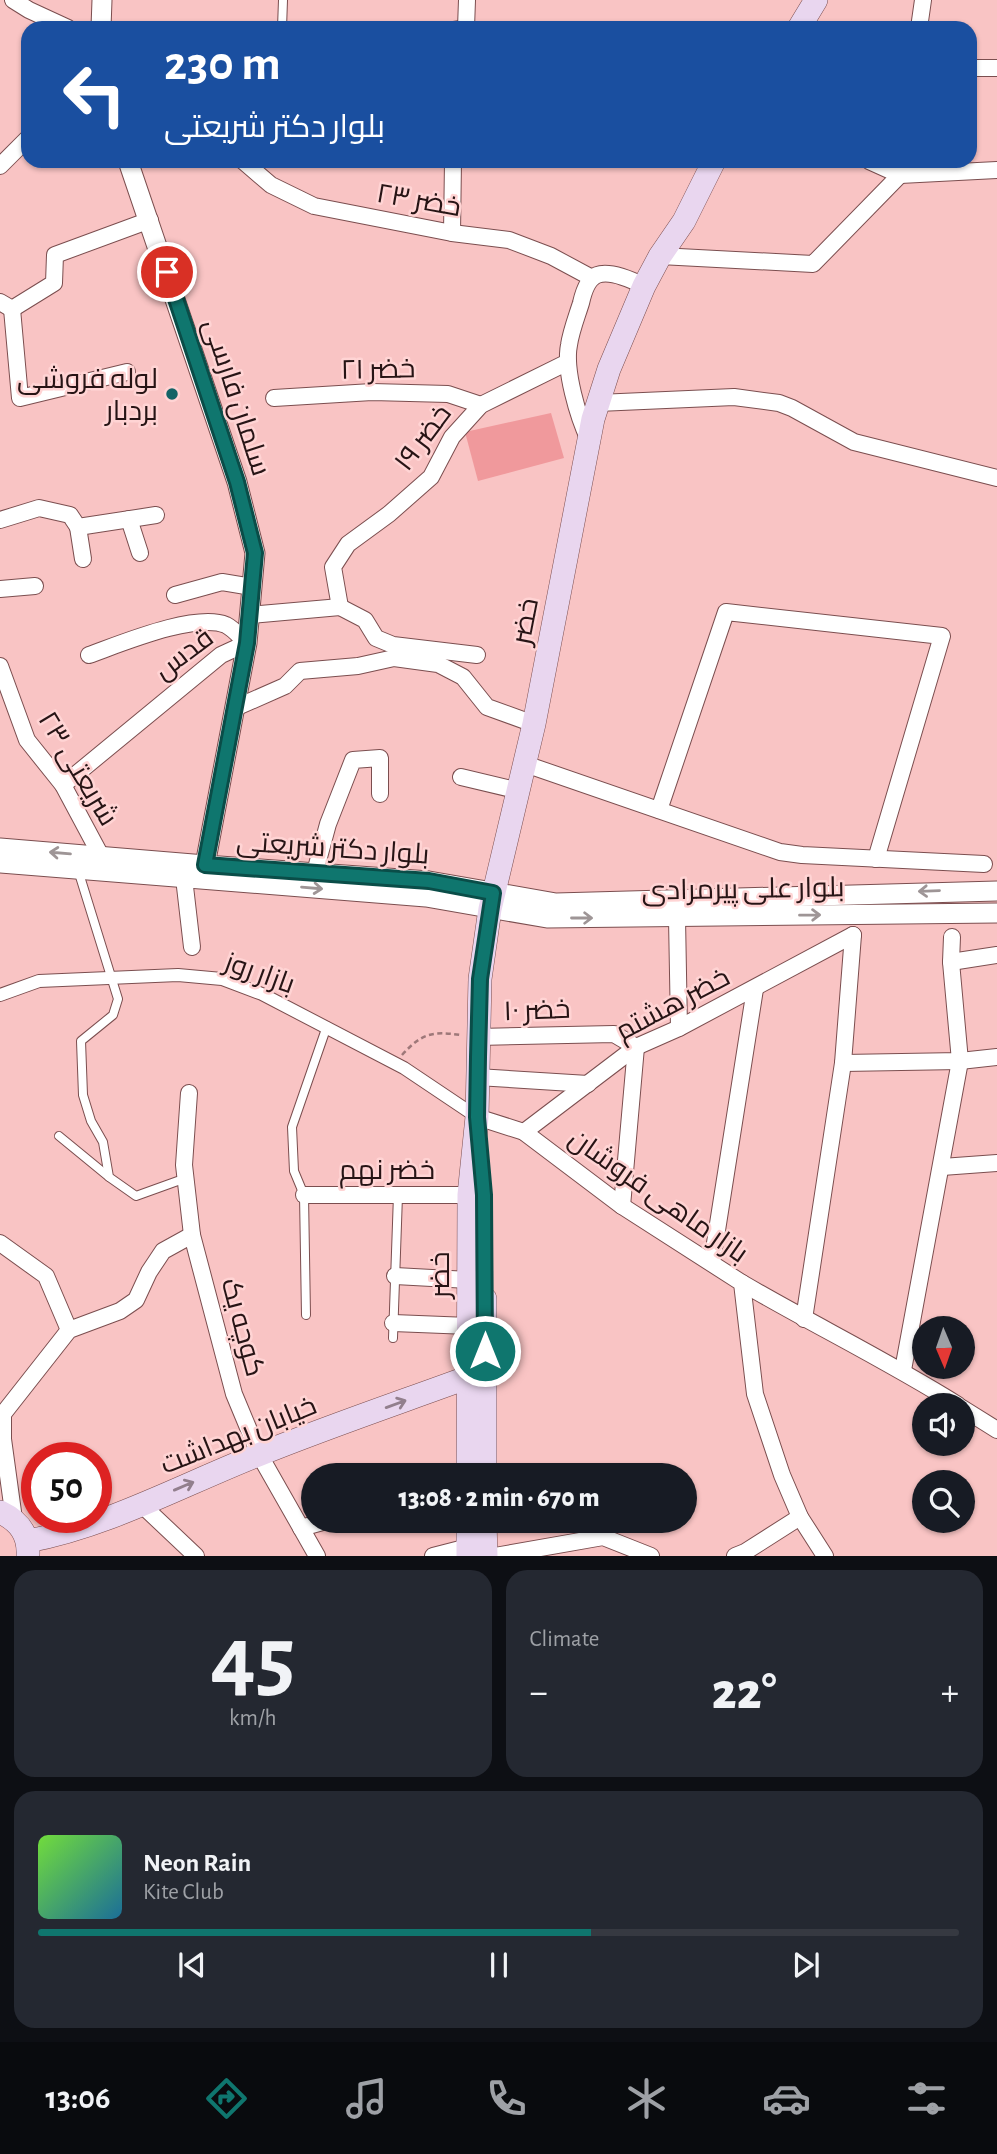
<!DOCTYPE html>
<meta charset="utf-8">
<style>
body{margin:0;font-family:"Alegreya Sans",Cairo,sans-serif;background:#242831;color:#f1f3f6;height:100vh;display:flex;flex-direction:column;font-size:26px;white-space:nowrap}
*{box-sizing:border-box;margin:0}
p{font-size:23px;color:#9ea1a6}
.icon{flex:none;width:38px;height:38px;fill:none;stroke:currentColor;stroke-width:2;stroke-linecap:round;stroke-linejoin:round}
.map{position:relative;height:1556px;overflow:hidden}
.details{display:flex;flex-direction:column;gap:14px;padding:14px;background:#0d0f14;flex:1}
.details>*{flex:none}
.top-card{position:absolute;left:21px;top:21px;width:956px;height:147px;border-radius:21px;box-shadow:0 2px 5px #0004;background:#1a4fa0;color:#fff;overflow:hidden}
.needle{width:46px;rotate:178deg}
.tools{position:absolute;left:912px;top:1316px;display:grid;gap:14px}
.tools a{display:grid;place-items:center;width:63px;height:63px;border-radius:50%;background:#171b24;box-shadow:0 2px 5px #0004;font-size:35px}
.speed{position:absolute;left:21px;top:1442px;display:flex;gap:14px;font-size:35px;font-weight:700;text-align:center}
.speed>*{display:grid;place-content:center;width:91px;height:91px;border-radius:50%;background:#171b24;box-shadow:0 2px 5px #0004;line-height:1}
.speed .limit{border:10px solid #d22;background:#fff;color:#111}
.pin{position:absolute;display:grid;place-items:center;width:60px;height:60px;color:#fff;margin:-30px;border:4px solid #fff;border-radius:50%;box-shadow:0 2px 7px #0007}
.me{position:absolute;width:77px;margin:-38px;rotate:0deg;stroke-linejoin:round;filter:drop-shadow(0 0 5px #0008)}
.turn{display:flex;align-items:center;gap:24px;height:147px;padding:0 28px;font-size:32px}
.turn .icon{width:91px;height:91px;stroke-width:2.5}
.turn b{display:block;font-size:49px;line-height:60px}
.big{font-size:52px;font-weight:800;line-height:1.1}
.details .tile{flex:1;display:flex;flex-direction:column;justify-content:center;gap:10px;min-width:0;padding:0 24px;border-radius:21px;background:#242831}
.details .dial{align-items:center;gap:0}
.dial b{font-size:91px;line-height:1}
.song{display:flex;align-items:center;gap:21px}
.cover{width:84px;height:84px;border-radius:10px;background:linear-gradient(135deg,hsl(100 70% 55%),hsl(200 70% 35%))}
.played{height:7px;border-radius:4px;background:linear-gradient(90deg,#0f766e 60%,#363941 60%)}
.keys{display:flex;justify-content:space-around;direction:ltr}
.heat{display:flex;justify-content:space-between;align-items:center;font-size:38px;direction:ltr}
.details .tiles{flex:1;display:grid;gap:14px;grid-template-columns:1fr 1fr}
.tile:last-child{grid-column:span 2}
.trip{position:absolute;left:301px;top:1463px;width:396px;height:70px;border-radius:35px;background:#171b24;box-shadow:0 2px 5px #0004;font-weight:800;line-height:70px;text-align:center}
.menu{display:flex;height:112px;justify-content:space-around;align-items:center;background:#090b0e;color:#9ea1a6}
.menu .icon{width:49px;height:49px}
.menu .active{color:#0f766e}
.menu b{font-size:32px;color:#f1f3f6}
.map>svg:first-child{display:block}
</style>
<div class="map">
<svg width="997" height="1556" viewBox="0 0 997 1556">
<rect width="100%" height="100%" fill="#f9c4c4"/>
<polygon fill="#f0999c" points="551,413 564,458 478,481 465,432"/>
<g fill="none" stroke-linecap="round" stroke-linejoin="round">
<defs>
<g id="service">
<polyline points="282,28 283,0"/>
<polyline points="441,28 466,24"/>
<polyline points="78,870 118,999 113,1015 81,1041 83,1095 91,1121 103,1142 109,1177 136,1196 186,1178"/>
<polyline points="59,1136 109,1177"/>
<polyline points="306,1315 304,1195 294,1171 292,1127 327,1026"/>
<polyline points="393,1338 398,1195"/>
</g>
<polyline id="pedestrian" points="0,995 39,981 178,975 222,979 262,994 404,1068 477,1117"/>
<g id="minor">
<polyline points="13,0 29,10 68,28"/>
<polyline points="466,28 467,0"/>
<polyline points="919,28 923,0"/>
<polyline points="970,68 997,68"/>
<polyline points="243,161 271,185 314,206 452,233 509,240 551,256 592,278"/>
<polyline points="869,161 900,175 997,170"/>
<polyline points="0,166 28,138"/>
<polyline points="452,233 453,161"/>
<polyline points="660,256 813,264 900,175 902,161"/>
<polyline points="0,302 12,309 54,283 55,255 150,220"/>
<polyline points="12,309 20,398 127,372"/>
<polyline points="274,398 372,392 448,394 481,405"/>
<polyline points="598,403 734,397 779,403 792,408 854,442 997,478"/>
<path d="M589,440C578,417 564,370 569,345C571,331 577,316 581,303C583,294 587,279 597,275C610,270 632,280 644,286"/>
<polyline points="129,519 140,553"/>
<polyline points="0,520 39,508 70,515 78,527 156,515"/>
<polyline points="78,527 83,559"/>
<polyline points="0,589 35,586"/>
<polyline points="175,595 222,582 252,587"/>
<polyline points="340,607 333,567 348,544 389,514 431,477 452,437 481,405 568,362"/>
<polyline points="340,607 365,620 376,638 393,645 477,655"/>
<polyline points="250,615 340,607"/>
<polyline points="0,666 27,740 63,785 101,856"/>
<polyline points="235,708 285,686 300,671 358,666 394,658 438,664 463,677 487,707 534,724"/>
<polyline points="525,764 780,852 802,855 984,864"/>
<polyline points="461,777 520,791"/>
<path d="M63,785L221,655L247,643C241,638 234,629 226,625C196,612 120,644 89,655"/>
<polyline points="659,810 726,612 942,636 876,859"/>
<polyline points="315,872 328,824 353,760 380,758 380,794"/>
<polyline points="184,878 192,947"/>
<polyline points="677,918 679,1028"/>
<polyline points="951,962 997,955"/>
<polyline points="478,1037 614,1034 636,1047 622,1206"/>
<polyline points="843,1063 960,1061 997,1057"/>
<polyline points="477,1077 588,1084"/>
<polyline points="189,1093 184,1165 192,1235 234,1394 259,1454 317,1556"/>
<polyline points="477,1117 524,1132 622,1206 742,1283 755,1394 782,1475 800,1517 825,1556"/>
<polyline points="524,1132 636,1047 679,1028 853,935"/>
<polyline points="942,1167 997,1163"/>
<polyline points="304,1195 469,1195"/>
<polyline points="0,1243 46,1276 69,1330"/>
<polyline points="712,1262 755,989"/>
<polyline points="395,1276 469,1280"/>
<path d="M742,1283C814,1325 888,1361 958,1405"/>
<polyline points="804,1319 843,1063 853,935"/>
<polyline points="393,1323 469,1326"/>
<polyline points="903,1370 960,1061 951,962 952,937"/>
<polyline points="962,1408 997,1430"/>
<polyline points="142,1505 196,1556"/>
<polyline points="14,1519 3,1439 3,1414 69,1330 120,1311 136,1300 149,1272 163,1251 192,1235"/>
<polyline points="301,1528 326,1521"/>
<polyline points="433,1556 468,1547"/>
<polyline points="495,1556 603,1537 651,1556"/>
<polyline points="735,1556 745,1552 800,1517"/>
</g>
<g id="tertiary">
<polyline points="101,28 102,0"/>
<polyline points="128,161 237,482 255,553 247,643 205,865"/>
<polyline points="0,848 205,865 429,881 556,903 997,891"/>
<polyline points="0,863 426,897 547,918 997,913"/>
</g>
<g id="secondary">
<polyline points="799,28 816,0"/>
<polyline points="485,1299 485,1475"/>
<polyline points="468,1475 469,1195 477,1117 480,979 490,909 534,724 593,419 609,369 644,286 660,256 684,221 714,161"/>
<path d="M0,1512C19,1521 29,1534 28,1555"/>
<polyline points="485,1521 486,1556"/>
<path d="M28,1541C108,1526 182,1485 258,1455C327,1427 398,1403 469,1377H485"/>
<polyline points="468,1556 468,1521"/>
</g>
</defs>
<use href="#service" stroke="#7b4e4f" stroke-width="10"/>
<use href="#pedestrian" stroke="#7b4e4f" stroke-width="14"/>
<use href="#minor" stroke="#7b4e4f" stroke-width="18"/>
<use href="#tertiary" stroke="#7b4e4f" stroke-width="21"/>
<use href="#secondary" stroke="#7b4e4f" stroke-width="24"/>
<path stroke="#9e7879" stroke-width="2.5" stroke-dasharray="5 3.5" stroke-linecap="butt" d="M402,1055C422,1033 432,1031 461,1035"/>
<use href="#service" stroke="#fff" stroke-width="8"/>
<use href="#pedestrian" stroke="#fff" stroke-width="12"/>
<use href="#minor" stroke="#fff" stroke-width="16"/>
<use href="#tertiary" stroke="#fff" stroke-width="19"/>
<use href="#secondary" stroke="#e9d6ef" stroke-width="23"/>
</g>
<defs><path id="oneway-shaft" d="M-6 0H5M1.5-3L5.5 0L1.5 3" fill="none" stroke-width="1.6" stroke-linecap="round" stroke-linejoin="round" transform="scale(1.75)"/></defs>
<g stroke="#9e9596">
<use href="#oneway-shaft" transform="translate(60 853) rotate(-175)"/>
<use href="#oneway-shaft" transform="translate(312 888) rotate(5)"/>
<use href="#oneway-shaft" transform="translate(929 891) rotate(178)"/>
<use href="#oneway-shaft" transform="translate(810 915) rotate(-1)"/>
<use href="#oneway-shaft" transform="translate(582 918)"/>
</g>
<g stroke="#927f8d">
<use href="#oneway-shaft" transform="translate(396 1404) rotate(-20)"/>
<use href="#oneway-shaft" transform="translate(184 1486) rotate(-23)"/>
</g>
<g fill="none" stroke-linecap="round" stroke-linejoin="round">
<defs>
<polyline id="route" points="167,272 237,482 255,553 247,643 205,865 429,881 493,893 480,979 478,1057 477,1117 484,1195 485,1351"/>
</defs>
<use href="#route" stroke="#0a4d48" stroke-width="18"/>
<use href="#route" stroke="#0f766e" stroke-width="12"/>
</g>
<circle fill="#136366" stroke="#ffd4d4" stroke-width="2.5" cx="172" cy="394" r="7"/>
<g text-anchor="middle" stroke-width="5" stroke-linejoin="round" paint-order="stroke">
<g font-size="28" fill="#271415" stroke="#ffd4d4">
<text transform="translate(419 199) rotate(10)" y="10">خضر ۲۳</text>
<text transform="translate(378 368) rotate(-1)" y="10">خضر ۲۱</text>
<text transform="translate(238 397) rotate(72)" y="10">سلمان فارسی</text>
<text transform="translate(422 437) rotate(-53)" y="10">خضر ۱۹</text>
<text transform="translate(524 621) rotate(-79)" y="10">خضر</text>
<text transform="translate(183 653) rotate(-37)" y="10">قدس</text>
<text transform="translate(79 768) rotate(59)" y="10">شریعتی ۲۳</text>
<text transform="translate(333 847) rotate(4)" y="10">بلوار دکتر شریعتی</text>
<text transform="translate(743 888) rotate(-1)" y="10">بلوار علی پیرمرادی</text>
<text transform="translate(260 972) rotate(20)" y="10">بازار روز</text>
<text transform="translate(672 1003) rotate(-28)" y="10">خضر هشتم</text>
<text transform="translate(537 1009) rotate(-2)" y="10">خضر ۱۰</text>
<text x="387" y="1179">خضر نهم</text>
<text transform="translate(659 1195) rotate(35)" y="10">بازار ماهی فروشان</text>
<text transform="translate(439 1275) rotate(-90)" y="10">خضر</text>
<text transform="translate(244 1327) rotate(75)" y="10">کوچه یک</text>
<text transform="translate(238 1434) rotate(-22)" y="10">خیابان بهداشت</text>
</g>
<g font-size="28" fill="#271415" stroke="#ffd4d4" text-anchor="end">
<text x="158" y="388">لوله فروشی<tspan x="158" dy="32">بردبار</tspan></text>
</g>
</g>
</svg>
<div class="tools">
<a><svg class="needle" viewBox="-14 -14 28 28"><path d="M0-13l5 13h-10z" fill="#e53935"/><path d="M0 13l5-13h-10z" fill="#9ea1a6"/></svg></a>
<a><svg class="icon" aria-label="sound" viewBox="0 0 24 24"><path d="M4 9h4l5-4v14l-5-4H4zM17 9q2 3 0 6"/></svg></a>
<a><svg class="icon" aria-label="search" viewBox="0 0 24 24"><circle cx="10" cy="10" r="6"/><path d="M15 15l6 6"/></svg></a>
</div>
<div class="speed"><div class="limit">50</div></div>
<div class="pin" style="left:167px;top:272px;background:#d93025"><svg class="icon" aria-label="arrive" viewBox="0 0 24 24"><path d="M6 21V4h12l-3 4 3 4H6"/></svg></div>
<svg class="me" style="left:485px;top:1351px" viewBox="-20 -20 40 40"><circle r="17" fill="#0f766e" stroke="#fff" stroke-width="3"/><path d="M0-11L8 9 0 5-8 9z" fill="#fff"/></svg>
<div class="trip">13:08 · 2 min · 670 m</div>
<div class="top-card">
<div class="turn"><svg class="icon" aria-label="left" viewBox="0 0 24 24"><path d="M17 20v-9H6M10 6l-5 5 5 5"/></svg><div><b>230 m</b>بلوار دکتر شریعتی</div></div>
</div>
</div>
<section class="details">
<div class="tiles">
<div class="tile dial"><b>45</b><p>km/h</p></div>
<div class="tile"><p>Climate</p>
<div class="heat"><a>−</a><b class="big">22°</b><a>+</a></div>
</div>
<div class="tile">
<div class="song"><i class="cover"></i><div><b>Neon Rain</b><p>Kite Club</p></div></div>
<div class="played"></div>
<div class="keys"><svg class="icon" aria-label="previous" viewBox="0 0 24 24"><path d="M18 5L8 12l10 7zM5 5v14"/></svg><svg class="icon" aria-label="pause" viewBox="0 0 24 24"><path d="M8 5v14M16 5v14"/></svg><svg class="icon" aria-label="next" viewBox="0 0 24 24"><path d="M6 5l10 7-10 7zM19 5v14"/></svg></div>
</div>
</div>
</section>
<nav class="menu">
<b>13:06</b>
<svg class="icon active" aria-label="directions" viewBox="0 0 24 24"><path d="M12 3l9 9-9 9-9-9zM9 14v-3h6M13 9l2 2-2 2"/></svg>
<svg class="icon" aria-label="music" viewBox="0 0 24 24"><path d="M9 18V5l10-2v13"/><circle cx="6" cy="18" r="3"/><circle cx="16" cy="16" r="3"/></svg>
<svg class="icon" aria-label="phone" viewBox="0 0 24 24"><path d="M5 4h4l2 5-3 2q2 4 5 5l2-3 5 2v4C11 20 4 13 5 4z"/></svg>
<svg class="icon" aria-label="climate" viewBox="0 0 24 24"><path d="M12 3v18M4 7l16 10M4 17L20 7"/></svg>
<svg class="icon" aria-label="car" viewBox="0 0 24 24"><path d="M5 17H2v-5l4-1 3-4h7l3 4 3 1v5h-3M9 17h6M6 11h13"/><circle cx="7" cy="17" r="2"/><circle cx="17" cy="17" r="2"/></svg>
<svg class="icon" aria-label="filters" viewBox="0 0 24 24"><path d="M4 7h16M4 17h16"/><circle cx="9" cy="7" r="2"/><circle cx="15" cy="17" r="2"/></svg>
</nav>
